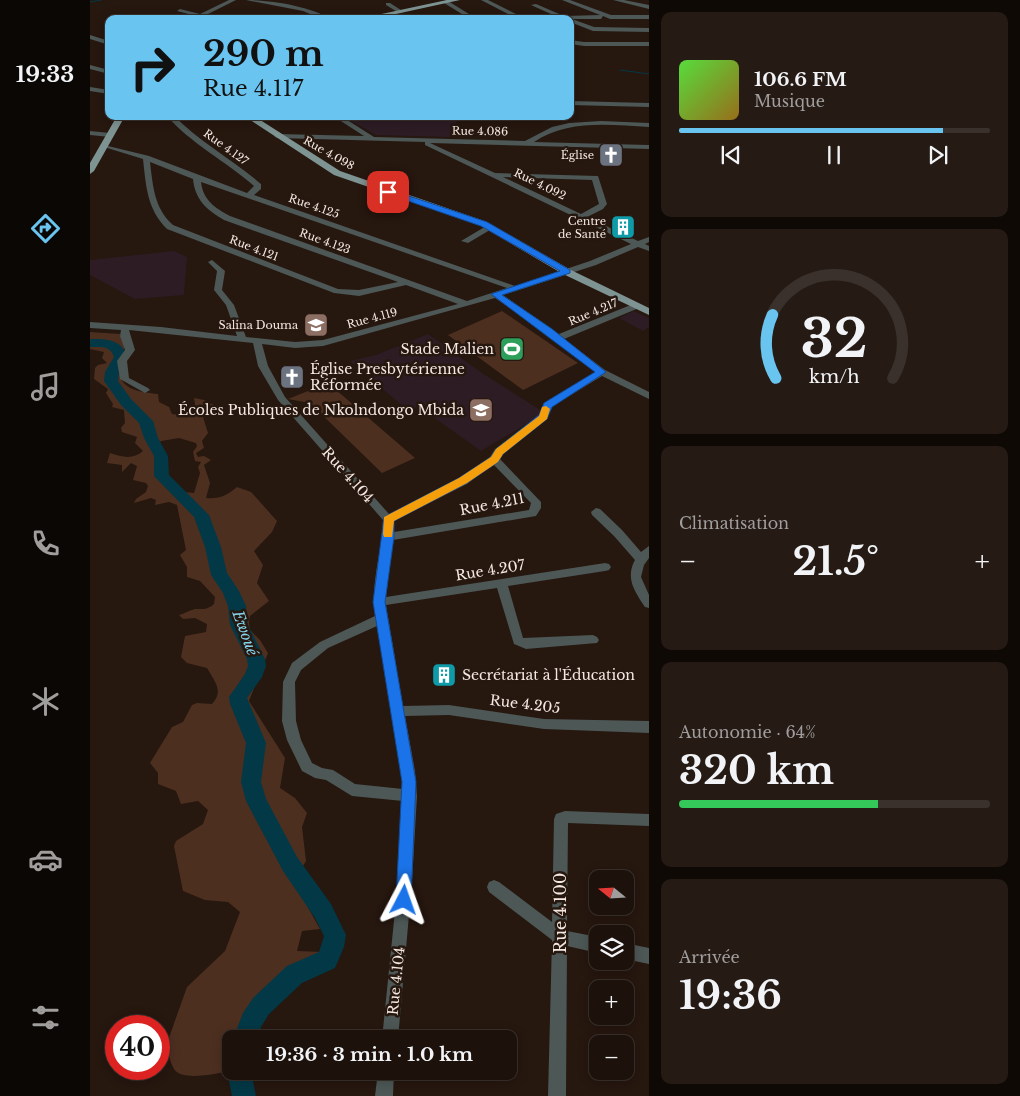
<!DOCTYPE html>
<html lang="fr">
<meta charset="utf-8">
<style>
body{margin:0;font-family:"Libre Baskerville",serif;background:#251a14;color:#f1f3f6;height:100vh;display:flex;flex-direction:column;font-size:19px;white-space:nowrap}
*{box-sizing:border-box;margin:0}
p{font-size:16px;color:#a09d9d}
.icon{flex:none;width:28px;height:28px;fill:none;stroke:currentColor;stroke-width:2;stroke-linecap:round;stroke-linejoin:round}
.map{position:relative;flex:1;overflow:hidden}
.panel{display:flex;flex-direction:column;gap:12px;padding:12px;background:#0f0906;width:371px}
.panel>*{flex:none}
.guide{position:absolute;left:15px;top:15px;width:469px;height:105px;border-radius:10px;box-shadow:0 2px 12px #0003,0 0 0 1px #3a312c;background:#69c4f0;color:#111;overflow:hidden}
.needle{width:32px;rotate:288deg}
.buttons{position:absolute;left:499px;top:870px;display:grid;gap:10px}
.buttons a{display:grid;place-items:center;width:45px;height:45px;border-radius:10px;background:#1c110b;box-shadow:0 2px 12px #0003,0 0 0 1px #3a312c;font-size:25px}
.speed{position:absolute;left:15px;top:1015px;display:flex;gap:10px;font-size:25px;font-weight:700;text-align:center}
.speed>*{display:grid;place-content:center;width:65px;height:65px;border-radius:50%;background:#1c110b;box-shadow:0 2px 12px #0003,0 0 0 1px #3a312c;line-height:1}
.speed .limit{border:8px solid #d22;background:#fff;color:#111}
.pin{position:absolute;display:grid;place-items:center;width:42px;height:42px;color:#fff;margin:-21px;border-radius:10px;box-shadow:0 2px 8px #0006}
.me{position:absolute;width:55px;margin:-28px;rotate:4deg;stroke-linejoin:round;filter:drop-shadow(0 0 4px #0008)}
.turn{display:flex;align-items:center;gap:18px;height:105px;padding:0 15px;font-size:22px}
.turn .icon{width:65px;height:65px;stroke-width:2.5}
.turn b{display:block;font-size:35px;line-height:42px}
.big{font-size:38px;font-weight:800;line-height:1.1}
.panel .card{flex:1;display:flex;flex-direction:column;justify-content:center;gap:8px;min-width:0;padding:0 18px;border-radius:10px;background:#251a14}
.panel .dial{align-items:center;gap:0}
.dial svg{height:130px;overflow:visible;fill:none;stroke:#3a312c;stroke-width:7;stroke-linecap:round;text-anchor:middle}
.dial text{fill:#f1f3f6;stroke:none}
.song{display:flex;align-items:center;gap:15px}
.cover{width:60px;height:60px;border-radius:8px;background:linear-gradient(135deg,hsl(110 70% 55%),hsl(40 70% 35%))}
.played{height:5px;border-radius:2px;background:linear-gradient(90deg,#69c4f0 85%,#3a312c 85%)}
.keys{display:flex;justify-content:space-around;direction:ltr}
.heat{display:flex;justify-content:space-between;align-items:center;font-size:28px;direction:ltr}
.charge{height:8px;border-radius:4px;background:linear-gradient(90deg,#34c759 64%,#3a312c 0)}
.trip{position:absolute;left:132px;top:1030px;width:295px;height:50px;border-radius:10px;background:#1c110b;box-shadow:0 2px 12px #0003,0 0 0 1px #3a312c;font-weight:800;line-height:50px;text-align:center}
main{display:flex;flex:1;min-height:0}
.tabs{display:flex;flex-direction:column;width:90px;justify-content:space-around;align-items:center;background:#0b0704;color:#a09d9d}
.tabs .icon{width:35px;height:35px}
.tabs .current{color:#69c4f0}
.tabs b{font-size:22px;color:#f1f3f6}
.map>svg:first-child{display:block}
</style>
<main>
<nav class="tabs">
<b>19:33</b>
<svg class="icon current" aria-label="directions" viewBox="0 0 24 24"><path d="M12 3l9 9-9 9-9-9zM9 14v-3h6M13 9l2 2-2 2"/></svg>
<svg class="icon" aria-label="music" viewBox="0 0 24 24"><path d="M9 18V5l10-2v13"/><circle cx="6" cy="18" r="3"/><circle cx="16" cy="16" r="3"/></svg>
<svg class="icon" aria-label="phone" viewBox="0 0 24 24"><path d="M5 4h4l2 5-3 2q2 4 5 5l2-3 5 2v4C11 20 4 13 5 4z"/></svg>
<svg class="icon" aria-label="climate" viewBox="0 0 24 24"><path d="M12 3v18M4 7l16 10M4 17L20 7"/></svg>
<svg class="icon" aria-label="car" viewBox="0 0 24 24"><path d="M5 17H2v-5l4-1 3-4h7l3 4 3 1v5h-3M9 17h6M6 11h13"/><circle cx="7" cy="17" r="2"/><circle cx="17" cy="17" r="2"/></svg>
<svg class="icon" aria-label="filters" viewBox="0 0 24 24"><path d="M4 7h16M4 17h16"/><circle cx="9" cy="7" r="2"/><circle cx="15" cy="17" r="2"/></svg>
</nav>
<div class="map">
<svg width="559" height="1096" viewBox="0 0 559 1096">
<rect width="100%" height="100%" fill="#26170f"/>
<g fill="#2d1c24">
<polygon points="252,116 356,116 367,121 360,130 360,137 286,135"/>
<polygon points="84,251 97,257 94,295 45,299 0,275 0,260"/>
<polygon points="544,311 559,318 559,327 553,331 529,318"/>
<polygon points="338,334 392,373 455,413 391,451 329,407 315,408 260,361 286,355"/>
</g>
<g fill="#4d2f20" fill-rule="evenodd">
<polygon points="412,311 488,363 433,390 358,335"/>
<path d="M0,332L30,334C32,338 35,345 34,349C34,355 30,360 30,365C26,390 50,392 68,394L69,402L79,407L82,414L89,415L106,410L104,398L114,400L124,405L121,411L113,417L118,433L112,441L114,448L106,453L108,457L114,456L121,460L114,465L120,483L116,498C130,499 136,496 147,487L161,492L187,521L182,532L164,551L173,565L167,583L179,601L160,616L159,623L160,630L170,640L178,653L159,701L195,758L190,788L205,798L217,813L212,827L216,861L207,876L206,886L230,929L212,931L207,951L232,952V961L197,976L161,1015L152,1039H141V1071C128,1073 92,1082 84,1069C80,1062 78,1053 76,1046L97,987L135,951L150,912L138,902L115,900L93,891L84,846L86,841L113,824L118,810L108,801L91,804L86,791L68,784V773L60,763L82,727L93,722L102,705L107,703L122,704C134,691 125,682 117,668L97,663L91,657L95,636L116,632L117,624L105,618L93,619L89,615C94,614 100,610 105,609C113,609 117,610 124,604L125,597L110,581L97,577V567L90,555L96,550L87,505L79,502L65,505L66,500L61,498L44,503L46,499L56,492L58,486L56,483L43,480L47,466L41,463L32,472V465L17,463L20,453C32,457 43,460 53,451L45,443L47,437L32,432L31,428L35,423L34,410L22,407L23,404L16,393L18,389L4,379L5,368L8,365L17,363L12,358L14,352L0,349ZM89,438L106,443L107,446L103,452L105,461L111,462L108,467L110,473L104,493L93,492L78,478L76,474L77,463L67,446L71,441Z"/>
<polygon points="238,383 325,458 292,473 220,403 198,399"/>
</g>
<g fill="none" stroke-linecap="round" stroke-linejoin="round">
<g stroke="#033846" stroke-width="1">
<polyline points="0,2 11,0"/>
<polyline points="116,15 122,16"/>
<polyline points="530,70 559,74"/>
</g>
<g fill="#033846" fill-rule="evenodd">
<path d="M0,339C17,339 31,339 38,357L29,372L28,381L41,399L63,421L68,438L78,456L79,475L119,515L131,547L137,573L149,591L156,606L158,625L175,659L176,666L172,677L157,698L176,743L171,782L176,799L207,857L241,904L256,935L254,947L245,968L212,983L179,1014L171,1027L167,1039H143L153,1013L163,998L197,966L229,952L234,936L225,918L193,871L156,801L151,782L156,743L140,704L139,697L155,674L158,666L157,659L140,625L138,606L133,593L121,575L115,547L104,517L64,476V456L54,438L49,423L31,405L14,381L15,372L24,357C20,345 11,347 0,347Z"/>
<polygon points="141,1062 141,1071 161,1071 166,1096 142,1096 137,1071"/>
</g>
<g fill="#4c5756" fill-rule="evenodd">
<polygon points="139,0 146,0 116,15 130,19 118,19 87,11 90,9 110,14"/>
<path d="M156,0C181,0 219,6 241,19H232L213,11Z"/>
<polygon points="356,0 358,1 387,19 380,19 354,3"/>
<polygon points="391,0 398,0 436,19 428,19"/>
<polygon points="472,0 480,0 521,15 559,15 559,19 520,19 513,16 511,19 482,19 504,27 559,28 559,32 503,31 480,22 480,19 472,19 441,5 446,4 474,16 510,15"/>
<polygon points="523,0 534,0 559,5 559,9"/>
<polygon points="296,3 300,3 314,12 309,13 296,5"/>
<polygon points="0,35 19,41 19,45 0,39"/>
<polygon points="480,40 494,42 559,42 559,46 494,46 480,44"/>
<polygon points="0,65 19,70 19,74 0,69"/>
<polygon points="0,87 19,90 19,94 0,91"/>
<polygon points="480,101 559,103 559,107 480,105"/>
<path d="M77,116H84C110,142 143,160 171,184V189L164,195L425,286L500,261L541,244L335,145V142L187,138L184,136L187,134L274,136L243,116H251L284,137L435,141L462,127L479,123L511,121L559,123V127C520,125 478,119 444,142L559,145V149L340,143L405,173L508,176L517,204L513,209L497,217L548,241L559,237V242L555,244L559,246V251L548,247L506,265L413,295L469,334L543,304H549V308L474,339L515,370L559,392V399L512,376L461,407L456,419L413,453L409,458L451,502V508L446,516L303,540L296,597L515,563L519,564L521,567L519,570L515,571L418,586L433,638L503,635L507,637L509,640L507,643L436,649L424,644L407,588L296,605L313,706L359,705L454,719L559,721V733L454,729L359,715L315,716L325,771L327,796L322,881L308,1039H292L308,881L313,801L262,796L236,780L225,778L212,771L197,740L192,721L193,682L202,663L230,642L285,616C280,585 292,552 293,520L188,400L168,366L163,343L39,330L45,350L37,361L39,378L58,388L60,390L55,393L30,379L27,361L35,350L30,336L31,330L0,328V322L71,327L147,336L136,305L124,290L127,271L118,262L122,260L135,271L132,290L144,305L156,337L205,342L233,340L368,304L316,285L269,296L244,293L77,229C57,209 56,186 53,159L14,147V145L59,156L157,193L164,186C137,162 100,143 77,116ZM60,162L103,179C105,200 117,210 134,220L308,282L269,290L248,289L83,225C64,208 63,186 60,162ZM413,177L502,180L509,204L491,214ZM111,182L417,288L377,301L140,216C125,208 113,200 111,182ZM405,298L456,333L506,372L454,403L449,416L405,449L400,457L369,478L299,514L195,397L178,366L172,344L205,348L233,346ZM403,464L441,503L439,510L304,532L303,521L377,484ZM287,626L311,771L313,789L265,784L243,770L232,768L222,763L211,740L206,721L205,682L211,670L238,648Z"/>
<polygon points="0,131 20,133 23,135 20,137 0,135"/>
<polygon points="398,225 405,227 378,243 371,241"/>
<path d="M506,508L510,509L532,530L551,552L559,546V558L554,565L551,577L559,595V608L555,607C545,592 535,578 545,560L524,536L502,515L501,512Z"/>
<polygon points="475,811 559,814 559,826 478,823 477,931 508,937 508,953 477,946 476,1096 458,1096 462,940 399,892 397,887 399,882 404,880 409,882 462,922 464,819 466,814"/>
<polygon points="535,943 559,948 559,964 535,959"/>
<polygon points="288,1071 304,1071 303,1096 285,1096"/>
</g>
<g fill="#7e9492" fill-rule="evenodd">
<polygon points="357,0 370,0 283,19 268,19"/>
<polygon points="27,116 35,116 4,171 0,174 0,163"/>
<polygon points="154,116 164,116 250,171 397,222 481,270 559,308 559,315 473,274 391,226 244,175"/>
</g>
</g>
<polygon fill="#1a73e8" stroke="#114b97" points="295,190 301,190 397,222 480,270 480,273 412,295 462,329 516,372 462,407 457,419 413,454 408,462 377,483 304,521 304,537 295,602 326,782 321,900 319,905 314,907 308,905 306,900 312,782 283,602 294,517 369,478 401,457 406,449 449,415 454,403 505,372 401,294 470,271 391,226 295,193"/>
<polygon fill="#f59e0b" points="456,406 460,409 457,419 413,454 408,462 377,483 304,521 302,537 294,537 293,534 294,517 369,478 401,457 406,449 449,416 452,407"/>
<defs>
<symbol id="church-square" viewBox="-11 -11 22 22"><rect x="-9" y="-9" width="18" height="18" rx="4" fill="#6b7280" stroke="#26170f"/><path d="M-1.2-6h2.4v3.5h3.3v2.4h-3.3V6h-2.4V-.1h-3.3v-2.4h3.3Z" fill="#fff"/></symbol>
<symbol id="building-square" viewBox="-11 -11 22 22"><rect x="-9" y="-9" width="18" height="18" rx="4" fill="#0f9aa8" stroke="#26170f"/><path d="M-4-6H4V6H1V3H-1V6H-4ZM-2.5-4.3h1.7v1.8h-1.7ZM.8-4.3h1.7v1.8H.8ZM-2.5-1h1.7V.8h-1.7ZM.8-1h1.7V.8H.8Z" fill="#fff"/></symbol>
<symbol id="school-square" viewBox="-11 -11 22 22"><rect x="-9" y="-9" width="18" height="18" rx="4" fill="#8d6e63" stroke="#26170f"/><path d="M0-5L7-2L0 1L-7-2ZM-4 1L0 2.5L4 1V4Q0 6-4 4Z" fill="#fff"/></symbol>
<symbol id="stadium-square" viewBox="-11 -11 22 22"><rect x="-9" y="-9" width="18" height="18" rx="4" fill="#2e9e5b" stroke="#26170f"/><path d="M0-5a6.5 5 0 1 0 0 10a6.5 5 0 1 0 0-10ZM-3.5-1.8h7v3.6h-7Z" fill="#fff"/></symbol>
</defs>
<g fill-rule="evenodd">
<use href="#church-square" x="507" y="141" width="28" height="28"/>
<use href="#building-square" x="519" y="213" width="28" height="28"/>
<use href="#school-square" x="212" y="311" width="28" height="28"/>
<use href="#stadium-square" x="408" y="335" width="28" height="28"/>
<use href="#church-square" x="188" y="363" width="28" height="28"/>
<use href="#school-square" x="377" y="396" width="28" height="28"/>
<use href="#building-square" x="340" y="661" width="28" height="28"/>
</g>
<g text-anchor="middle" stroke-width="5" stroke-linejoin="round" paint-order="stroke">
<g font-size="11" fill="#f4e8e2" stroke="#26170f">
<text transform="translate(390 131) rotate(1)" y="4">Rue 4.086</text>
<text transform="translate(136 147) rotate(36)" y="4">Rue 4.127</text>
<text transform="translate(239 153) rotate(29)" y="4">Rue 4.098</text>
<text transform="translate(450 184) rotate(26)" y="4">Rue 4.092</text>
<text transform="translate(224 206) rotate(19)" y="4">Rue 4.125</text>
<text transform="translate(235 241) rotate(20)" y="4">Rue 4.123</text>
<text transform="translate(164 248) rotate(21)" y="4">Rue 4.121</text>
<text transform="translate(503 312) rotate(-23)" y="4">Rue 4.217</text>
<text transform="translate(282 318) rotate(-15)" y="4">Rue 4.119</text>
</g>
<g font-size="11" fill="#f4e8e2" stroke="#26170f" text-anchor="end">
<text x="504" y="159">Église</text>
<text x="516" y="225">Centre<tspan x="516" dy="13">de Santé</tspan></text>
<text x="208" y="329">Salina Douma</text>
</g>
<g font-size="14" fill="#f4e8e2" stroke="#26170f" text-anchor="end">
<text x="404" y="354">Stade Malien</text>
<text x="220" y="374" text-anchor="start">Église Presbytérienne<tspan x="220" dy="16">Réformée</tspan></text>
<text x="374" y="415">Écoles Publiques de Nkolndongo Mbida</text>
<text x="372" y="680" text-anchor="start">Secrétariat à l'Éducation</text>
</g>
<g font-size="14" fill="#f4e8e2" stroke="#26170f">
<text transform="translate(258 475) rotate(48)" y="5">Rue 4.104</text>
<text transform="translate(402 504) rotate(-11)" y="5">Rue 4.211</text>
<text transform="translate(400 570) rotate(-9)" y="5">Rue 4.207</text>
<text transform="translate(435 704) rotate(7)" y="5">Rue 4.205</text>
<text transform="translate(306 981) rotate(-84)" y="5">Rue 4.104</text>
</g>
<g font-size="15" font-style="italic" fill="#85d5ef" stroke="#26170f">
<text transform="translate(155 633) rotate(70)" y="5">Ewoué</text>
</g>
<g font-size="16" fill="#f4e8e2" stroke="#26170f">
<text transform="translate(470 913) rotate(-90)" y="6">Rue 4.100</text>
</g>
</g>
</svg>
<div class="buttons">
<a><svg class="needle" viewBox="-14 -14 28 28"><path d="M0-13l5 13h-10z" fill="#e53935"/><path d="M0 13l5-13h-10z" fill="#a09d9d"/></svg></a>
<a><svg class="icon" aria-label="layers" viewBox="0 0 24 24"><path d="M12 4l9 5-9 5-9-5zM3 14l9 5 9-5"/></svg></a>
<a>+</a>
<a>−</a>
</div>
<div class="speed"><div class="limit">40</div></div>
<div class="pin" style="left:298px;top:192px;background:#d93025"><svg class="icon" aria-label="arrive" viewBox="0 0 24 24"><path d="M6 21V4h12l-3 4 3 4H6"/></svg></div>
<svg class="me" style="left:314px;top:900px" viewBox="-20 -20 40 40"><path d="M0-17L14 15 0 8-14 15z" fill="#1a73e8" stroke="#fff" stroke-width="4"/></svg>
<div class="trip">19:36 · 3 min · 1.0 km</div>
<div class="guide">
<div class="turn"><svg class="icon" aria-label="right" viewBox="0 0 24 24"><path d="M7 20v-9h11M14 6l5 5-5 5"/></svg><div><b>290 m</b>Rue 4.117</div></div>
</div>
</div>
<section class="panel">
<div class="card">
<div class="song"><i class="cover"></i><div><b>106.6 FM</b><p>Musique</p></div></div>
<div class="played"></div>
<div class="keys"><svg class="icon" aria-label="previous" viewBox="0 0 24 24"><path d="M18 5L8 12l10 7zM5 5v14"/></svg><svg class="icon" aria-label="pause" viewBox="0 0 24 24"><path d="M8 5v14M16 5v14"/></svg><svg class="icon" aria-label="next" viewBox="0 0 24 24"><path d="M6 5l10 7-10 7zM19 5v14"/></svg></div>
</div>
<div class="card dial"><svg viewBox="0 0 100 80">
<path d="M14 69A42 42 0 1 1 86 69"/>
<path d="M14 69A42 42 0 0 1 12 30" stroke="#69c4f0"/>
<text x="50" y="56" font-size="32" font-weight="700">32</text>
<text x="50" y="72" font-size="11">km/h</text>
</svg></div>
<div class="card"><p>Climatisation</p>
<div class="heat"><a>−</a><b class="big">21.5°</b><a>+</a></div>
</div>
<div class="card"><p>Autonomie · 64%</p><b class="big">320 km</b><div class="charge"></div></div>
<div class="card"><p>Arrivée</p><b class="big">19:36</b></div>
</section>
</main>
